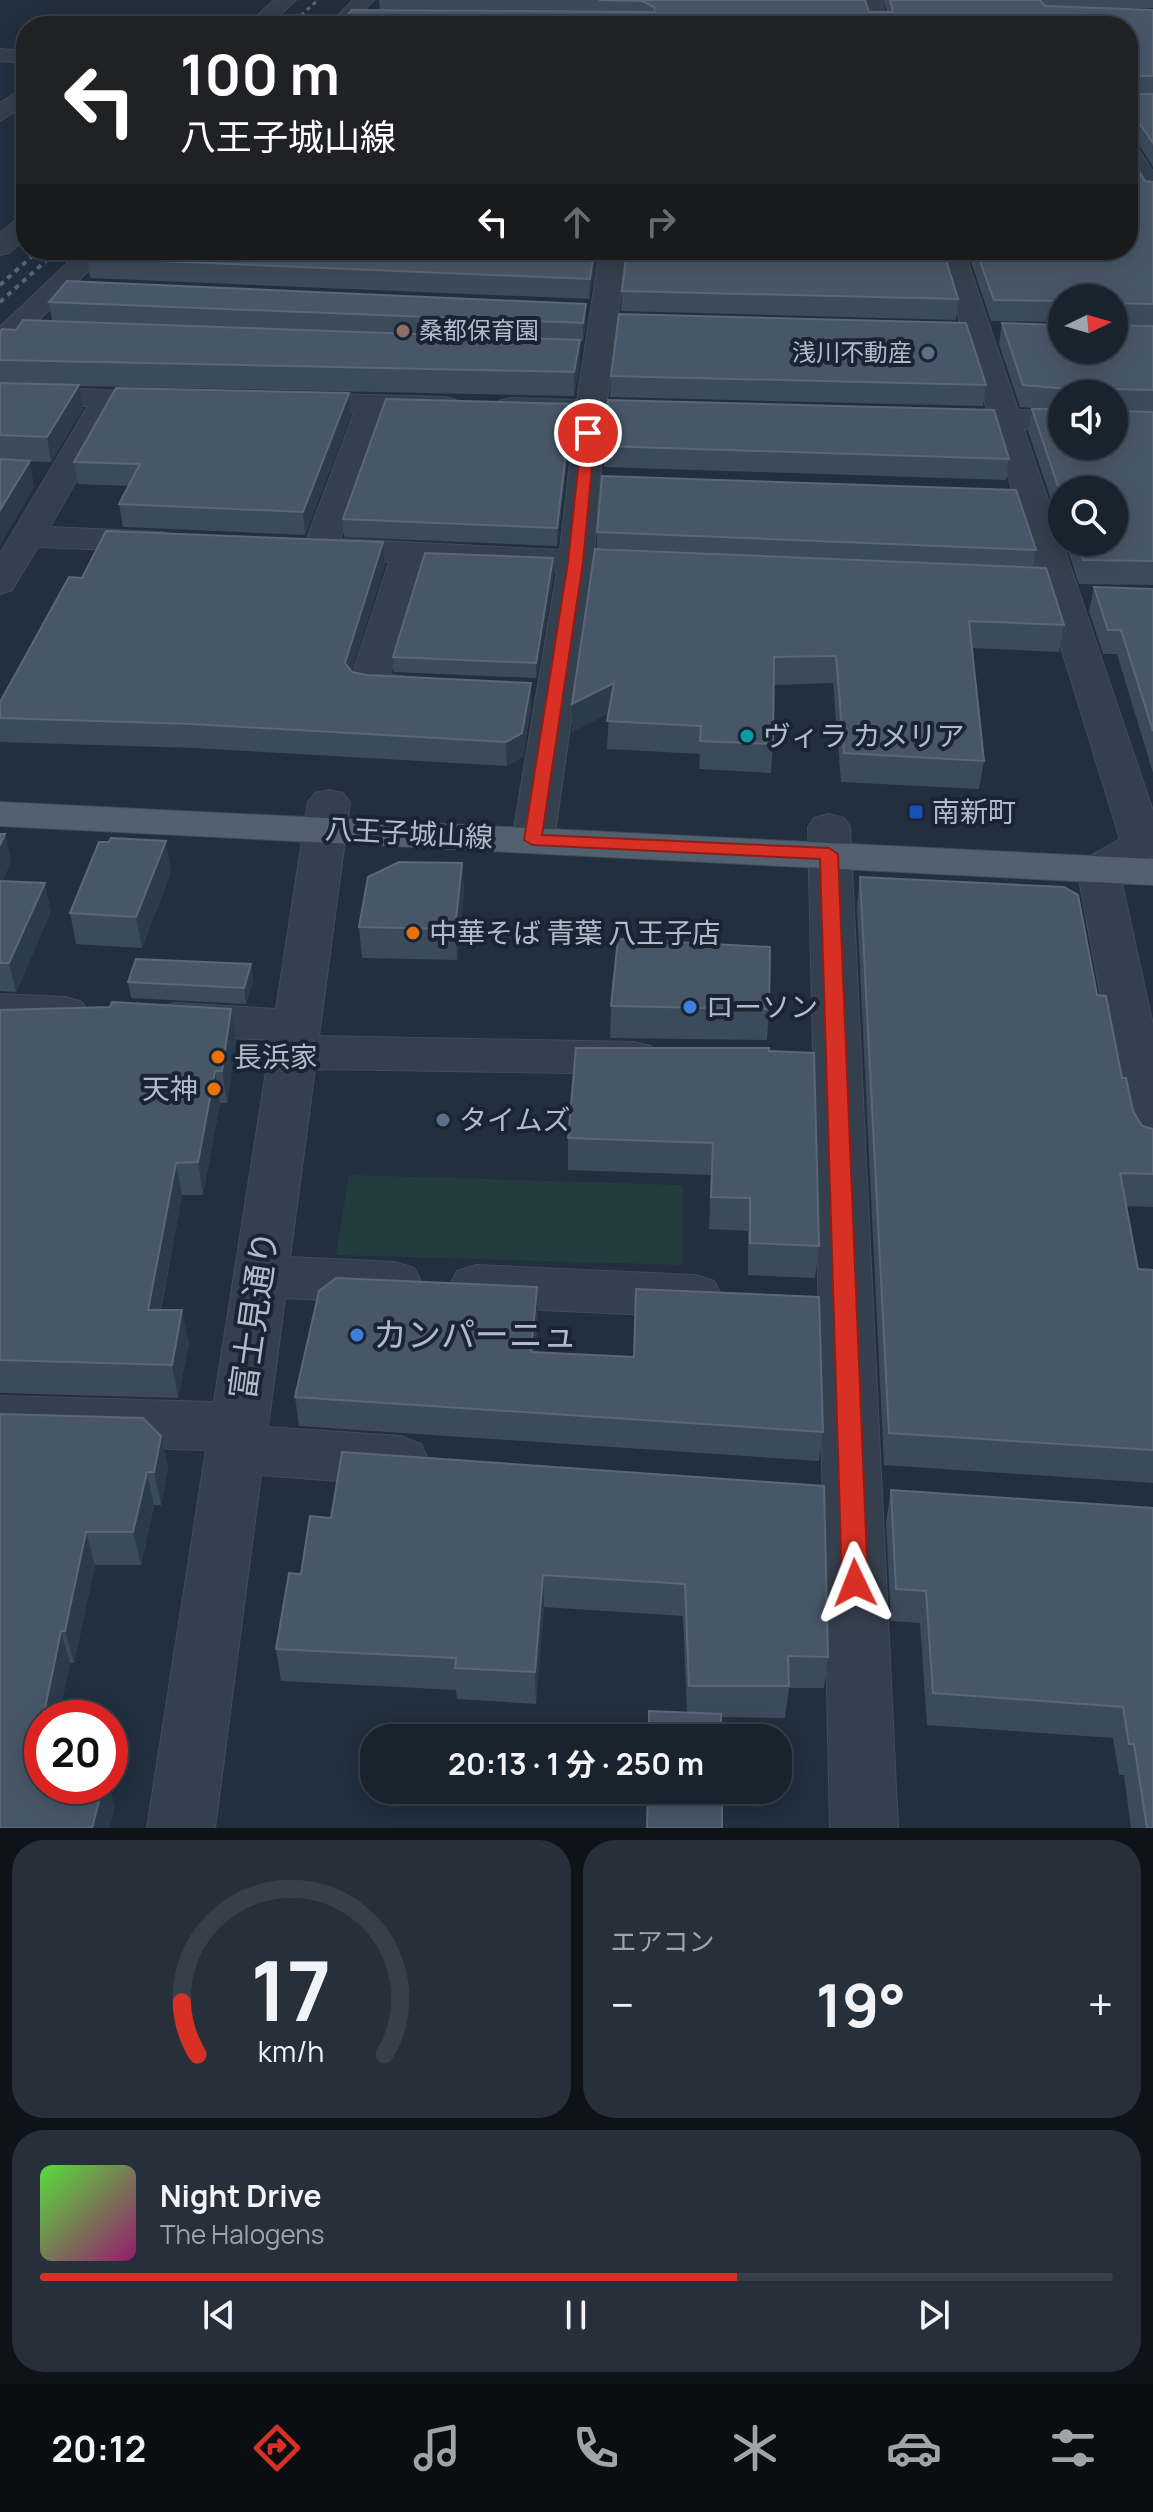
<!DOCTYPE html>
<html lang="ja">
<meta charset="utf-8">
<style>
body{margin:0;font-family:Manrope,"Noto Sans JP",sans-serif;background:#262f3a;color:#f1f3f6;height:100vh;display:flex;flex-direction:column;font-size:30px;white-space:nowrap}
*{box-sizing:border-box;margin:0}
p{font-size:26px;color:#9fa4aa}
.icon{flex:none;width:44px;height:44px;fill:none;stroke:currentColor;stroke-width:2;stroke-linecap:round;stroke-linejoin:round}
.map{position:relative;height:1828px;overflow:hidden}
.sheet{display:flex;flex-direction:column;gap:12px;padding:12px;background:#0e1319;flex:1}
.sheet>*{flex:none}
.top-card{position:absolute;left:16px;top:16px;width:1122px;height:244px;border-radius:32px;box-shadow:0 4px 20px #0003,0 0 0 2px #37404a;background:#202124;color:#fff;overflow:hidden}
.needle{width:52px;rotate:85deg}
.controls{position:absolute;left:1048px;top:284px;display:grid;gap:16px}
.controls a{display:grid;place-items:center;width:80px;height:80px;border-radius:50%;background:#19232e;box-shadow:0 4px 20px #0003,0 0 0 2px #37404a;font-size:40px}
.speed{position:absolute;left:24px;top:1700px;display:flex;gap:16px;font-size:40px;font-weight:700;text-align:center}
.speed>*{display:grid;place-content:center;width:104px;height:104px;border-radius:50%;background:#19232e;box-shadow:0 4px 20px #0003,0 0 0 2px #37404a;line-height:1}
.speed .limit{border:12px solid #d22;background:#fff;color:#111}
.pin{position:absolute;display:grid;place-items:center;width:68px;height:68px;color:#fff;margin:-34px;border:4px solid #fff;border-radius:50%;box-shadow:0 2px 8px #0007}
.me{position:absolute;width:88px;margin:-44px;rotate:358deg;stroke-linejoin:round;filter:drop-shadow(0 0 6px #0008)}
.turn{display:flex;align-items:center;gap:28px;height:168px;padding:0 32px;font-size:36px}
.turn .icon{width:104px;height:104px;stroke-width:2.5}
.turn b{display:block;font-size:56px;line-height:68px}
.lanes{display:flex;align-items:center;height:76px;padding:0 32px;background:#0003;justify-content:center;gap:40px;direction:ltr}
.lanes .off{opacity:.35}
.big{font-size:60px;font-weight:700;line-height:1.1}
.sheet .tile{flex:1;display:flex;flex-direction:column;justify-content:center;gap:12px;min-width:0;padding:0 28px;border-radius:32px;background:#262f3a}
.sheet .dial{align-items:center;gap:0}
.dial svg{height:208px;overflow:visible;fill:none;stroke:#37404a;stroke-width:7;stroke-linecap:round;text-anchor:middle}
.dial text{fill:#f1f3f6;stroke:none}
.song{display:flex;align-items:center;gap:24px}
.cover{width:96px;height:96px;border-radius:12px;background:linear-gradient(135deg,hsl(110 70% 55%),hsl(320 70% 35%))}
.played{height:8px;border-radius:4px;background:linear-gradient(90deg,#d93025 65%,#37404a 65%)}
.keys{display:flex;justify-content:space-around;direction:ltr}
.heat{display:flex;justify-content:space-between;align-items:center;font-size:44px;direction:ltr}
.sheet .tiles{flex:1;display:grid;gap:12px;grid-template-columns:1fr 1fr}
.tile:last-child{grid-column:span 2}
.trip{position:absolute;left:360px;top:1724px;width:432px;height:80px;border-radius:32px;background:#19232e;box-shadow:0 4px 20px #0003,0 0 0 2px #37404a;font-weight:700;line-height:80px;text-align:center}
.tab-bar{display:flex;height:128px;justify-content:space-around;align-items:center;background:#0a0e12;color:#9fa4aa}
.tab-bar .icon{width:56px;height:56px}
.tab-bar .on{color:#d93025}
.tab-bar b{font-size:36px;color:#f1f3f6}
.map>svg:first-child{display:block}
</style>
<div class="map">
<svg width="1153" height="1828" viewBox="0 0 1153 1828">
<rect width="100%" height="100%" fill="#212f3e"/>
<polygon fill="#233d3f" points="349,1175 683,1185 683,1265 336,1255"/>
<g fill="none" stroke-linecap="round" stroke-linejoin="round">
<defs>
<g id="minor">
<polygon points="274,0 296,0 268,26 246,26"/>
<polygon points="353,0 374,0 349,26 328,26"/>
<polygon points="861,0 881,0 889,26 869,26"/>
<polygon points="109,17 208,20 218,26 101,26 102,19"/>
<polygon points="0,49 26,51 26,63 0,61"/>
<polygon points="26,86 26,104 0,121 0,103"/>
<polygon points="1128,143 1136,145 1153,172 1153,200 1144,198 1128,171"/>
<polygon points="26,216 26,238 9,253 0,255 0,233 17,219"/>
<polygon points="81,250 109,250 10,349 0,352 0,327"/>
<polygon points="600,250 626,250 607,400 676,405 680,411 676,417 605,419 594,552 665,558 670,565 665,572 653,575 592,572 554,840 548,849 533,853 518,849 512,840 557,571 424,564 390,675 431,679 437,687 431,695 418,698 355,693 349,685 389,562 308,556 303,549 354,413 279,408 275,402 279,396 290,393 445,397 456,400 460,406 456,412 385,414 340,539 560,550 575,418 499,413 495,407 499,401 510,398 577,400"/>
<polygon points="938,250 964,250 1018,410 1062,411 1062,429 1024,429 1153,811 1153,856 1120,874 1153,1025 1153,1160 1135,1155 1128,1142 1077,869 1083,860 1120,839 1044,592 977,585 971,578 977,571 989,567 1037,570 993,428 927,425 923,418 927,411 987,410"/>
<polygon points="0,386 181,393 185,399 181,405 118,407 50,527 162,532 174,535 179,542 174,549 162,552 38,547 12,590 0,594 0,554 88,406 0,404"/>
<polygon points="329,790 343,793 350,802 319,1036 634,1042 651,1046 658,1058 651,1070 634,1074 315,1069 290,1257 395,1262 414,1268 422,1283 414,1298 395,1304 285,1298 268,1427 400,1436 421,1444 429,1461 421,1478 400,1486 261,1475 215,1828 147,1828 206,1450 0,1444 0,1396 214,1402 271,1040 175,1035 158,1030 152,1019 158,1008 175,1003 276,1009 308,802 315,793"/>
<polygon points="829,814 844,818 850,827 898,1828 830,1828 808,827 814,818"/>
<polygon points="0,994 66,997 82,1002 89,1013 82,1024 66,1029 0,1024"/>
<polygon points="476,1265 695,1275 714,1281 722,1296 714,1311 695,1317 476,1307 457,1301 449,1286 457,1271"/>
</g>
<polygon id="major" points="0,802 1153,859 1153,885 0,826"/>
</defs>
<use href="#minor" stroke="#414c5a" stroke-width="2"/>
<use href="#major" stroke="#414c5a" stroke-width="2"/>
<use href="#minor" fill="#35404e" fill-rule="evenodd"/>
<use href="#major" fill="#53606e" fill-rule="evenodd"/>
<polyline stroke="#576575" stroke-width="3" stroke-dasharray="4 4" stroke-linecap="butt" points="289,26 318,0"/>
<g stroke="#576575" stroke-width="4" stroke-dasharray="5 5" stroke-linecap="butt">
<polyline points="0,285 39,250"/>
<polyline points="0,302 58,250"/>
</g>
</g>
<g fill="#3c4b5c" fill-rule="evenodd">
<path d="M379,0H865L869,12H887L883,0H1153V8H1105L1153,10V93H1129L1153,94V167L1137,142L1128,143V153L1145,181L1153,182V325L1115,324V325L1153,326V585L1079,584L1065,542H1114L1062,490V532L1028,431L1032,409H1045L1020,407L999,344L1002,323L1114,350L1062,298V322L991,321L967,250H1128V26L380,10ZM1062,394H1114L1062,446Z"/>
<polygon points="93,250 598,250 589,299 90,278 87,258"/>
<polygon points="622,291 958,299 956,320 621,311"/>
<polygon points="49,302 586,322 583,341 580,341 580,364 574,396 79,386 83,409 51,462 17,461 34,487 0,544 0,332 385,333 52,320"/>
<polygon points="611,376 986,385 983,406 610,397"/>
<polygon points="351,415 305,535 123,527 119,504 128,486 78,484 74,462"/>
<polygon points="572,421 557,546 344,537 343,519"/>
<polygon points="604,446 1009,459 1006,480 604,467"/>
<polygon points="597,532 1036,550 1033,567 597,548"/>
<polygon points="595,549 1064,625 1059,652 972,648 984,761 979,789 841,782 833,683 774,685 773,744 771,773 699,769 700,754 607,749 609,713 572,732 572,704"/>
<polygon points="385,565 351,671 531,707 523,757 507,766 195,748 0,742 0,702 82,578"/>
<polygon points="554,573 536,678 394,672 393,657"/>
<polygon points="1094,587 1153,589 1153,773 1117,654 1103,654 1089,611"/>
<polygon points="0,834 5,834 11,862 2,881 51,911 16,992 0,991"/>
<polygon points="462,863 464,893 457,960 362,958 359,927"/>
<polygon points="171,872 142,948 76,944 70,913"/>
<polygon points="860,877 1097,995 1133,1111 1142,1126 1153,1129 1153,1207 1126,1206 1138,1269 1153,1270 1153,1483 884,1465 857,908"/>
<polygon points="251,964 253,981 246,1004 131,998 128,982"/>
<polygon points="611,1006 769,1009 767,1040 610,1038"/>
<polygon points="231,1009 236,1041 227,1103 220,1103 203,1195 182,1195 161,1310 189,1343 178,1398 0,1393 0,1010"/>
<polygon points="769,1051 819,1246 815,1278 748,1275 748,1231 709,1229 711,1175 568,1170 568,1138"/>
<polygon points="538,1316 535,1352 634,1357 823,1432 819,1461 299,1426 295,1397"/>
<polygon points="0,1414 161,1436 168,1469 161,1505 154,1505 141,1565 95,1565 74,1663 70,1663 42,1786 115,1806 0,1828"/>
<polygon points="824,1486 828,1657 824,1688 789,1688 785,1718 721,1717 721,1738 648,1738 649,1711 687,1713 683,1616 544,1607 536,1704 457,1699 456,1690 281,1681 276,1649 301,1574 331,1518"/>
<polygon points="891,1490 1153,1508 1153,1828 1131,1828 1124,1775 1119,1775 1113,1738 927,1725 920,1623 891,1621 886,1522"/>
</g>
<g fill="#2c3b4b">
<polygon points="1140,124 1137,142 1128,143 1128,125"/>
<polygon points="594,250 598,250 589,299 590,279"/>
<polygon points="586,304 586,322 583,341 583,323"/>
<polygon points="580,340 580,364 574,396 574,372"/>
<polygon points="79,385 83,409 51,462 47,437"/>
<polygon points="349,393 351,415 305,535 303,512"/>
<polygon points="572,404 572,421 557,546 557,528"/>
<polygon points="30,461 34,487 0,544 0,510"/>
<polygon points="383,542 385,565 347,687 345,663"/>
<polygon points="553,558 554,573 536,678 536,663"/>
<polygon points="531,683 531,707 523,757 507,766 506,742"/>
<polygon points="614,683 613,711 572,732 572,704"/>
<polygon points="5,834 11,862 0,885 0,845"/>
<polygon points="166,841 171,872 142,948 136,917"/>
<polygon points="462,863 464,893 457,960 455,929"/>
<polygon points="45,883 51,911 16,992 9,963"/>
<polygon points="251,964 253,981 246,1004 244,988"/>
<polygon points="231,1009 236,1041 227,1103 222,1071"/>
<polygon points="215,1071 220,1103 203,1195 198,1162"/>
<polygon points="176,1163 182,1195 154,1343 148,1310"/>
<polygon points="537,1287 538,1316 532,1381 531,1352"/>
<polygon points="182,1310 189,1343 178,1398 172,1365"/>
<polygon points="161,1436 168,1469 161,1505 154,1472"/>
<polygon points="147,1472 154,1505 141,1565 133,1532"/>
<polygon points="86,1532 95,1565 74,1663 65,1631"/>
<polygon points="543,1575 544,1607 536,1704 535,1672"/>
<polygon points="61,1631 70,1663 59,1718 43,1718"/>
<polygon points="42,1723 42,1786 32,1769"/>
<polygon points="103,1786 109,1786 115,1806 110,1828 92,1828"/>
</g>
<g fill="#485768" stroke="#596777" stroke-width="2">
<polygon points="599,0 865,0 869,12 893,12 890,0 1040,0 1045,6 1153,10 1153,76 1129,76 1129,94 1153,94 1153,143 1140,124 1128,125 1128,153 1145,181 1153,182 1153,304 1115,303 1115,325 1153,326 1153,390 1116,389 1116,411 1153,412 1153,561 1083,560 1077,542 1114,542 1114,490 1062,490 1062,498 1032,409 1062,409 1062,446 1114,446 1114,394 1068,394 1068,389 1023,385 1002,323 1062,325 1062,350 1114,350 1114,298 1062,298 1062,301 994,300 976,250 1128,250 1128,26 337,26 352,10 655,12 654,7 642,1"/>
<polygon points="93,250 594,250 590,279 87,258"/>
<polygon points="627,250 943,250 958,299 622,291"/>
<polygon points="67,281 586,304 583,323 49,302"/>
<polygon points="619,314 966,323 986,385 611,376"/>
<polygon points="23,320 580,340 574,372 0,360 0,332 2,329 16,330"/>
<polygon points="0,383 79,385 47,437 0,435"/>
<polygon points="116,388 349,393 303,512 119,504 140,464 74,462"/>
<polygon points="386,399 572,404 557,528 343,519"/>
<polygon points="608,400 994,410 1009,459 604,446"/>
<polygon points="0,459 30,461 0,510"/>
<polygon points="602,476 1016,490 1036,550 597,532"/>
<polygon points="106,531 383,542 345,663 352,672 366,675 531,683 522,733 506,742 192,724 0,718 0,702 69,577 82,578"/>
<polygon points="595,549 1046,568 1064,625 969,621 984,761 844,753 836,656 774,657 773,744 700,741 701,726 607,721 614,683 572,704"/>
<polygon points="425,553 553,558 536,663 393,657"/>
<polygon points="1094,587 1153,589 1153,731 1121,630 1108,630"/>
<polygon points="0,834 5,834 0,845"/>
<polygon points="111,838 166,841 136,917 70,913 99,842 109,842"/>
<polygon points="399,862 462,863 455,929 359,927 368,877"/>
<polygon points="860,877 1064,887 1078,895 1097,995 1106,996 1122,1078 1126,1078 1133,1111 1142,1126 1153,1129 1153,1174 1120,1173 1138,1269 1153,1270 1153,1450 889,1433"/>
<polygon points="0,881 45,883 9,963 0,963"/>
<polygon points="618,939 770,947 769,1009 611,1006"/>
<polygon points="136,959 251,964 244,988 128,982"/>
<polygon points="112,1002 231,1009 222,1071 215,1071 198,1162 176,1163 148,1310 182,1310 172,1365 0,1360 0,1010 110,1007"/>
<polygon points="576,1048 769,1048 769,1051 814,1053 819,1246 750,1243 750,1198 711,1197 713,1143 568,1138"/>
<polygon points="336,1278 537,1287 531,1352 634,1357 636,1289 819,1297 823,1432 295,1397 319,1291"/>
<polygon points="0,1414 143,1418 161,1436 154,1472 147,1472 133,1532 86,1532 65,1631 61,1631 43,1718 42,1718 32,1769 42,1770 42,1786 103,1786 92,1828 0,1828"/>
<polygon points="342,1452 824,1486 828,1657 788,1656 789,1686 689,1686 685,1584 543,1575 535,1672 455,1668 456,1658 276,1649 289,1573 301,1574 310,1516 331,1518"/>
<polygon points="891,1490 1153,1508 1153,1828 1147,1828 1134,1744 1129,1744 1123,1707 933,1693 926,1591 896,1589"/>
<polygon points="649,1711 721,1714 721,1738 649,1738"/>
<polygon points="648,1790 722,1790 722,1828 647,1828"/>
</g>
<polygon fill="#d93025" stroke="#8d1f18" stroke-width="2" points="588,429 595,433 583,562 542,835 829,848 838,854 868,1583 864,1591 855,1595 846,1591 842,1583 820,859 533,845 524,840 568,562 582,433"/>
<circle fill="#8d6e63" stroke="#1a2533" stroke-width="3" cx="403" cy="331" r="8"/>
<g fill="#5c6f8a" stroke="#1a2533" stroke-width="3">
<circle cx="928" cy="353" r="8"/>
<circle cx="443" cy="1120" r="8"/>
</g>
<circle fill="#0f9aa8" stroke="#1a2533" stroke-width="3" cx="747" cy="736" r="8"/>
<rect fill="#1a4fb4" stroke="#1a2533" stroke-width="3" x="908" y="804" width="16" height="16" rx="4"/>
<g fill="#e8710a" stroke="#1a2533" stroke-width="3">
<circle cx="413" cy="933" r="8"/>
<circle cx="218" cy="1057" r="8"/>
<circle cx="214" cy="1089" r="8"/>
</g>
<g fill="#3f7fe0" stroke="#1a2533" stroke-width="3">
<circle cx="690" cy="1007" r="8"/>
<circle cx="357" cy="1335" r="8"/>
</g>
<g text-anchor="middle" stroke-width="8" stroke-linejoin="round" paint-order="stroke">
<g font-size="24" fill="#b1bbc9" stroke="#1a2533" text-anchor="start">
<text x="419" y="339">桑都保育園</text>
<text x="912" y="361" text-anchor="end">浅川不動産</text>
</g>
<g font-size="28" fill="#b1bbc9" stroke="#1a2533" text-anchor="start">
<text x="763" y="746">ヴィラ カメリア</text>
<text x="932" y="822">南新町</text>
<text x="429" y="943">中華そば 青葉 八王子店</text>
<text x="706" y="1017">ローソン</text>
<text x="234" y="1067">長浜家</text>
<text x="198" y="1099" text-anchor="end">天神</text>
<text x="459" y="1130">タイムズ</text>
</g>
<g font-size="28" fill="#b1bbc9" stroke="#1a2533">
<text transform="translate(409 833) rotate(3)" y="10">八王子城山線</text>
</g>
<g font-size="34" fill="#b1bbc9" stroke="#1a2533">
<text transform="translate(254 1315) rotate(-82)" y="12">富士見通り</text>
</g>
<g font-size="34" fill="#b1bbc9" stroke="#1a2533" text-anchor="start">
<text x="373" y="1347">カンパーニュ</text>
</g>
</g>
</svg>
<div class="controls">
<a><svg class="needle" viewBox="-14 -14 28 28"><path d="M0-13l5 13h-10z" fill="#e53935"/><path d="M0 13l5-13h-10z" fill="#9fa4aa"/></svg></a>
<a><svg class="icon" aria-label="sound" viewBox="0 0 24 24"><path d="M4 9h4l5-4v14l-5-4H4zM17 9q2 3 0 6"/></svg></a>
<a><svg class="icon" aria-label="search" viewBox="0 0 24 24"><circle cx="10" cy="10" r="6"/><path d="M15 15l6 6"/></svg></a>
</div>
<div class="speed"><div class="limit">20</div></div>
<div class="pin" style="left:588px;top:433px;background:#d93025"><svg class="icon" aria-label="arrive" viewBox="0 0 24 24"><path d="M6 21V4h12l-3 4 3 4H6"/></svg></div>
<svg class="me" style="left:855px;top:1583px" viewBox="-20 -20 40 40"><path d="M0-17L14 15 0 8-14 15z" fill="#d93025" stroke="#fff" stroke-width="4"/></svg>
<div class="trip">20:13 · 1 分 · 250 m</div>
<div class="top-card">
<div class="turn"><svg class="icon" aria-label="left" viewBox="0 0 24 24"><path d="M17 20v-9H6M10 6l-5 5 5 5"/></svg><div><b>100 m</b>八王子城山線</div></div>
<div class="lanes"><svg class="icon" aria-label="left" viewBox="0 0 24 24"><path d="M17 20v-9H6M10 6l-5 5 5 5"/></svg><svg class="icon off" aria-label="ahead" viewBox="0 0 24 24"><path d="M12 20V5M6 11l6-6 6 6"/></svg><svg class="icon off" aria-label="right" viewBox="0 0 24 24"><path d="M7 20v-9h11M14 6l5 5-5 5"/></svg></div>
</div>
</div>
<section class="sheet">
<div class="tiles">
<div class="tile dial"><svg viewBox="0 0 100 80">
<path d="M14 69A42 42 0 1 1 86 69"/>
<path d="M14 69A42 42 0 0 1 8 49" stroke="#d93025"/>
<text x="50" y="56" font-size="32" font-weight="700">17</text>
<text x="50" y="72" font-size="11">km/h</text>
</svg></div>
<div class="tile"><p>エアコン</p>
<div class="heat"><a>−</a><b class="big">19°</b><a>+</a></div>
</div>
<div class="tile">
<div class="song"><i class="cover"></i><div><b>Night Drive</b><p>The Halogens</p></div></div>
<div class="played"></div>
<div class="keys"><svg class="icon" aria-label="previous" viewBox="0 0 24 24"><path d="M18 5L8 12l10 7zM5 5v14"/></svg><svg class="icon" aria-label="pause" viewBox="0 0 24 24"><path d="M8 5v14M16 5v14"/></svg><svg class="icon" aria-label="next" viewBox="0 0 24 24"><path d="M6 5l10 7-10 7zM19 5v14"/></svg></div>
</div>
</div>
</section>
<nav class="tab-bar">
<b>20:12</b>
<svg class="icon on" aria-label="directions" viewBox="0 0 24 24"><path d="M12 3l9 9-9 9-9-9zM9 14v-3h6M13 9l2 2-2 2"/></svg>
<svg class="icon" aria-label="music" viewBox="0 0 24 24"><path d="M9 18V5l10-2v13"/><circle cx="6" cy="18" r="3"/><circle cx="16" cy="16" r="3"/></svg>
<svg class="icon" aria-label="phone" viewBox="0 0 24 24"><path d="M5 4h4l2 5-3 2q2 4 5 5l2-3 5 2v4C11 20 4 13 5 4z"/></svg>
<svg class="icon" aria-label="climate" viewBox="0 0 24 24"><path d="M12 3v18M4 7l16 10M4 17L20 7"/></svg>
<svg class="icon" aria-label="car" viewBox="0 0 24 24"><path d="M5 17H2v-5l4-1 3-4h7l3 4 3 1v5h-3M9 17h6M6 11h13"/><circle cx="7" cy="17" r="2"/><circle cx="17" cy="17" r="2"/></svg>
<svg class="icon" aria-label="filters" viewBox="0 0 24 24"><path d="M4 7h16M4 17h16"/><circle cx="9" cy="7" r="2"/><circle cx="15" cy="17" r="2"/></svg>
</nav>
